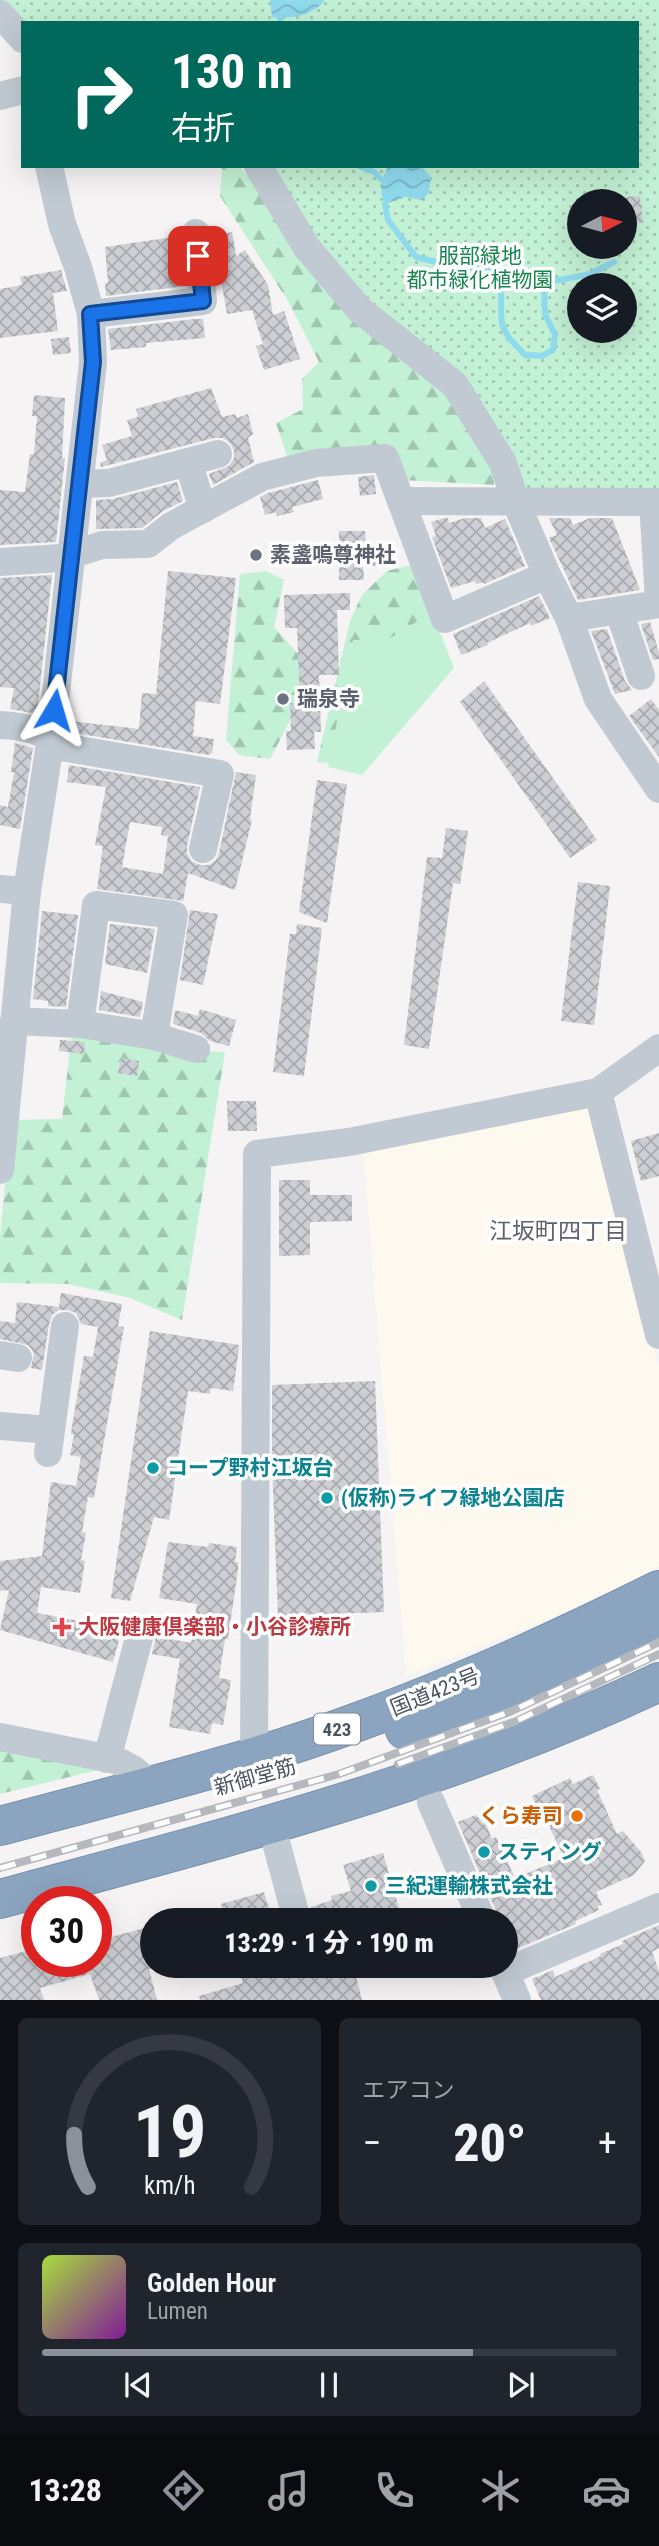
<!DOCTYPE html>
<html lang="ja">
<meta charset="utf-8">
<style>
body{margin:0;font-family:"Roboto Condensed","Noto Sans JP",sans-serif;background:#20242c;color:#f1f3f6;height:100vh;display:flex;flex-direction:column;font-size:26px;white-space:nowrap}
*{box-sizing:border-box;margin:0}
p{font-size:23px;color:#9ea1a6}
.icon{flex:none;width:38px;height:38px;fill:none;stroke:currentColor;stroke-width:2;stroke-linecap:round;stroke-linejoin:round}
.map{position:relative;height:2000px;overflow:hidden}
.sheet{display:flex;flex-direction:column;gap:18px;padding:18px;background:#0d0f14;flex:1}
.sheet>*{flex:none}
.banner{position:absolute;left:21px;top:21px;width:618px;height:147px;border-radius:0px;box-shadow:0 7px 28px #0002;background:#00695c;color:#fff;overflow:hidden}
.needle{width:46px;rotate:84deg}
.fabs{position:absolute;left:567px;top:189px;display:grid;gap:14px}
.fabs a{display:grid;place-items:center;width:70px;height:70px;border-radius:50%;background:#171b24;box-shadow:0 7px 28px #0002;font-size:35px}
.speed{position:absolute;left:21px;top:1886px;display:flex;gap:14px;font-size:35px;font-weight:700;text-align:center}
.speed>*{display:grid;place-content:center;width:91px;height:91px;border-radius:50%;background:#171b24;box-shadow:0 7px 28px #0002;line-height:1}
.speed .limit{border:10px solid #d22;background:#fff;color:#111}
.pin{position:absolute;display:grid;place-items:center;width:60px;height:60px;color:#fff;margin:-30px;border-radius:14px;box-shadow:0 4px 10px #0006}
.me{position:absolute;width:77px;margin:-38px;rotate:7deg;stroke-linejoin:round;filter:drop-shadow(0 0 5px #0008)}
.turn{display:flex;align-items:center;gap:24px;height:147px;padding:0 35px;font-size:32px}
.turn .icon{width:91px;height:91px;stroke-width:2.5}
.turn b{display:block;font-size:49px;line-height:60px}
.big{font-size:52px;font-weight:800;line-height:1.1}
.sheet .card{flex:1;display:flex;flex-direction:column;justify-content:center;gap:10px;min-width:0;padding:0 24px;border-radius:10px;background:#20242c}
.sheet .dial{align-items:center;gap:0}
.dial svg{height:182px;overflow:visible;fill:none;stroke:#363941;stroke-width:7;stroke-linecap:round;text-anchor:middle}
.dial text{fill:#f1f3f6;stroke:none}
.song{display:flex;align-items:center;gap:21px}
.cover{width:84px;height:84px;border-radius:10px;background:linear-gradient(135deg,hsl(80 70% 55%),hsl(290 70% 35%))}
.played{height:7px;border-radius:4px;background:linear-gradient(90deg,#8c9099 75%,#363941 75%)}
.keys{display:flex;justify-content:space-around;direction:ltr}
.heat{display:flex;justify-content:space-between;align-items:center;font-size:38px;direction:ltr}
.sheet .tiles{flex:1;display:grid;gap:18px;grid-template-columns:1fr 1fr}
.card:last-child{grid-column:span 2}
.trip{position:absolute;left:140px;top:1908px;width:378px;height:70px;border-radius:35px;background:#171b24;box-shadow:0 7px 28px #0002;font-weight:800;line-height:70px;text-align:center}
.menu{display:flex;height:112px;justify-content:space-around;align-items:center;background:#090b0e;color:#9ea1a6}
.menu .icon{width:49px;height:49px}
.menu .active{color:#8c9099}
.menu b{font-size:32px;color:#f1f3f6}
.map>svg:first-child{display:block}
</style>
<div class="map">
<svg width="659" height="2000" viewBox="0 0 659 2000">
<defs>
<pattern id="forest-firs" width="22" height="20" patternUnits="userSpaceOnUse" patternTransform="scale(1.75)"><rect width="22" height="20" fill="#c3f1d5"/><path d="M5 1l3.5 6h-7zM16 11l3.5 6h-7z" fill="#a0c6b0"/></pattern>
<pattern id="garden-dots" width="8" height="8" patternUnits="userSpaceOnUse" patternTransform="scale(1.75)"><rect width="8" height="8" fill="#c3f1d5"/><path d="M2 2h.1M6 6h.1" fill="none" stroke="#a0c6b0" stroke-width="1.8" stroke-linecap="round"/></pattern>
<pattern id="water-waves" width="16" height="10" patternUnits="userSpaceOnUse" patternTransform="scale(1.75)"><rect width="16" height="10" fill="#90daee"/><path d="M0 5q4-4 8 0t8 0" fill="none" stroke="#78b4c4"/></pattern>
<pattern id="building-cross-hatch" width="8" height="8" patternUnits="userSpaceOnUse" patternTransform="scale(1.75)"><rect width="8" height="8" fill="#cdcfd5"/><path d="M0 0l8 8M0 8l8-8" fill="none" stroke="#a8abb0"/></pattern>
</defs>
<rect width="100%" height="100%" fill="#f5f3f3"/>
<polygon fill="#fdf9ef" points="585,1103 596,1111 659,1367 659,1567 561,1614 406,1676 363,1150"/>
<g fill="url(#forest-firs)">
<polygon points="222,166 239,166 259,189 300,262 362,329 451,396 493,469 494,485 403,480 389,449 288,459 276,423 303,409 302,379 319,362 288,301 220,196"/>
<polygon points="411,565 447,662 358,765 317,762 350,621 362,595 387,571"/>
<polygon points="266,571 284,580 274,627 299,655 307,688 270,759 239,755 226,740 240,574"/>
<polygon points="72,1032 155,1049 225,1052 182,1320 130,1298 68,1284 0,1283 0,1238 11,1120 62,1119"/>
<polygon points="0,1747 106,1768 0,1794"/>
</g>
<polygon fill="#c3f1d5" points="432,612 454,668 362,775 328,767 353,640 389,639"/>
<path fill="url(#garden-dots)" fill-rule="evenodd" d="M0,0H659V490L521,491L509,457L369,309L312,238L271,166H637V23H23ZM579,201H625V247H579ZM579,285H625V331H579Z"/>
<g fill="url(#water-waves)">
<path d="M270,0H325C313,16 292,19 272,17Z"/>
<path d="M389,166H421L431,177L429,193L422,200L405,197L385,204C378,192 381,177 389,166Z"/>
</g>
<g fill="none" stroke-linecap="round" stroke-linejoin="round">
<g stroke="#90daee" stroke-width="6">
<polyline points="280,18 281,23"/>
<polyline points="359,166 374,172 382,180"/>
<path d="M385,204L388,220L416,257L459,268L483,267L496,269C505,288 499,304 502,324C505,336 517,346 525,355L542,356L553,350L555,335L545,314L544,293L554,281L590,274L614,262"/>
</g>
</g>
<g fill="url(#building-cross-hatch)" fill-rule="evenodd">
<polygon points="640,196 643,223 625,224 625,197"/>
<polygon points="232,232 236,256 245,250 268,285 273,315 284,311 300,359 264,370 256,346 263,344 252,310 227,314 213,236"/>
<polygon points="180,236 185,286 106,296 105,283 108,283 105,247"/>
<polygon points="61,270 67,291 53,293 58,331 0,338 0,289 22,285 20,277"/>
<polygon points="195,319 203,319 205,338 146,343 146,347 111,350 108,329"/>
<polygon points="69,337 71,353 53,355 51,339"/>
<polygon points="211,388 222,417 235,414 237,418 248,414 253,434 248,438 254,462 213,485 209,474 229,466 234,458 234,450 230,443 223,438 214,438 101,467 100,463 107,460 102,445 132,436 127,420 138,417 136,409"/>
<polygon points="34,395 65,398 62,458 65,458 56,542 0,545 0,490 25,492 30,454 34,454 37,416 32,416"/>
<polygon points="374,475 376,494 360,496 358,477"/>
<polygon points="318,480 323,499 292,507 294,512 277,516 276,512 265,515 260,497 268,493"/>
<polygon points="177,482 183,501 163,511 142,528 96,529 96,500 113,499"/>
<polygon points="444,518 448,518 449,523 465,518 481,518 485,528 505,519 525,566 484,584 483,582 476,584 475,581 451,588 432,537 436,536 431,522"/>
<polygon points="549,518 570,518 573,525 590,518 612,518 640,590 578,600 549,538 557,535"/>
<polygon points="339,531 365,531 366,548 379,548 380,566 363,566 364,580 339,580"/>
<polygon points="168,571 236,578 220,704 196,701 193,736 214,739 212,753 208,755 69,732 70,721 139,729 142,693 156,694"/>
<polygon points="52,575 37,714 10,709 14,688 0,687 0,578"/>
<polygon points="350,593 350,610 337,610 339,675 319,675 321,732 314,732 315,749 287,750 286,731 291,731 290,703 300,703 297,628 285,628 284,595"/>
<polygon points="539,596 550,618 531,626 530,623 487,643 488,645 461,655 453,634"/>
<polygon points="650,622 659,653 659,659 653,660 641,624"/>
<polygon points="607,629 625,681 632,690 615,694 591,631"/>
<polygon points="484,681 597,840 570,858 460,702"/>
<polygon points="651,699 659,710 659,757 629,716"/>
<polygon points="15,743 33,748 20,829 0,825 0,805 8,807 14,772 11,772"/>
<path d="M69,765L200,787L187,846V853L191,861L200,865H209L216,860L219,853L236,772L256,775L250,819L252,820L235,890L188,873L183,901L97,889L103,846L95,845L106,787L67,782ZM130,822L162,827L161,835L168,836L163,874L122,867Z"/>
<polygon points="317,780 347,784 327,923 299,912"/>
<polygon points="446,828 468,831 460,884 453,883 429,1049 404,1045 427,857 442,858"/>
<polygon points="578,882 610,886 594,1025 561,1021"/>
<polygon points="190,910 218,914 203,985 180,980"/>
<polygon points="42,911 78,915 66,1007 48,1006 48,1001 33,999"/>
<polygon points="110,924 155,929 147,973 105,964"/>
<polygon points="297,924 322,928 304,1076 273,1072 290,934 296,934"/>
<polygon points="101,991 143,1002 140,1017 99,1010"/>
<polygon points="200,1009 236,1020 229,1046 210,1041 201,1033 173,1024 175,1010 198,1016"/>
<polygon points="60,1040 85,1042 84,1054 59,1051"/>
<polygon points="121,1058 139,1061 137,1076 118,1073"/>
<polygon points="227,1101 256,1101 257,1131 228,1131"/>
<polygon points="659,1133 659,1176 641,1181 631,1141"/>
<polygon points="279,1180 310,1180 310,1195 352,1195 352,1221 310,1222 310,1255 279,1256"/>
<polygon points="61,1293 122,1304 118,1326 124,1327 94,1498 88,1497 82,1532 86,1533 81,1560 85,1561 80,1593 41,1587 37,1613 122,1629 113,1662 0,1630 9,1590 0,1591 0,1561 42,1556 51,1482 76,1486 81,1457 70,1455 74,1435 71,1434 72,1426 84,1356 93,1357 98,1327 81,1324 76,1313 68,1310 59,1310 52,1315 49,1324 42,1370 31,1368 34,1353 28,1345 0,1339 0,1321 15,1323 17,1302 59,1307"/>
<polygon points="150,1331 239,1345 239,1348 233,1391 211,1388 210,1394 188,1391 169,1520 154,1517 130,1601 111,1598"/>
<polygon points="375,1381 384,1612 278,1616 272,1463 272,1385"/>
<polygon points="168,1542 208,1547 209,1543 237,1547 235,1562 238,1562 238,1570 228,1639 225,1639 219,1678 231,1680 223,1725 212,1723 210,1734 169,1727 180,1659 152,1654 156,1636 191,1643 197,1604 159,1598"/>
<polygon points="593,1775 600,1789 597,1790 617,1834 623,1831 641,1852 645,1861 634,1875 596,1892 602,1905 597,1906 599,1910 575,1921 576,1924 511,1951 507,1950 506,1920 501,1920 493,1904 458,1822 476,1815 487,1827 492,1839 496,1837 515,1878 564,1858 544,1815 541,1816 532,1796 570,1778 573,1784"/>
<polygon points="383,1853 399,1908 367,1917 368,1920 313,1920 311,1907 332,1900 331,1896 351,1891 343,1865"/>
<polygon points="264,1892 272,1920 226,1920 221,1904"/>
<polygon points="659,1925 659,1948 652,1952 659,1971 659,2000 541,2000 532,1979 553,1970 555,1977 601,1956 600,1954 623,1944 622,1941"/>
<polygon points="152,1926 152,1968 149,1969 157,2000 99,2000 90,1974 40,1988 44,2000 0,2000 0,1958 30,1950 31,1954 37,1952 37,1962 96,1962 96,1941"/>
<polygon points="238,1965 353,1965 362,2000 200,2000 199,1996 243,1983"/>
</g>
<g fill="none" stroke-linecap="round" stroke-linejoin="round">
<defs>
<g id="highway">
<path d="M405,1730C493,1701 576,1664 659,1623"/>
<path d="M0,1826C118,1794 238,1766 352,1724C458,1686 559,1640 659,1590"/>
<path d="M0,1899C223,1838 449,1782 659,1682"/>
</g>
</defs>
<use href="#highway" stroke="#7690ad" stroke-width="40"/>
<g stroke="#c1cad2" stroke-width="28">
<polyline points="0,14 23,39"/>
<polyline points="0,96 23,90"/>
<polyline points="258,166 307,248 360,310 455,385 503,463 515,500 547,575 569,618 659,604"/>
<polyline points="91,314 203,301 196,233"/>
<polyline points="188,462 203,509"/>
<polyline points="80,484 109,483 218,454"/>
<polyline points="401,501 659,502"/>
<polyline points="653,502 659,600"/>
<polyline points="0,562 61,558 102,545 148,544 171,526 262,477 316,463 385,458 445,619 547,575"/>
<polyline points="619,611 641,676"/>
<polyline points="569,618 598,699 659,789"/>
<path d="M0,725C23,726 44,730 61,747L220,774L203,849"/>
<polyline points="0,889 27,891"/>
<polyline points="14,1021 80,1024 154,1036 174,915 96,905 80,1024"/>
<polyline points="154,1036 196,1049"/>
<polyline points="598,1092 659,1335"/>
<polyline points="0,1170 27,891 51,737 93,362 91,314 78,267 62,224 49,166"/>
<polyline points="0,1355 18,1358"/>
<polyline points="0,1426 50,1430"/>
<polyline points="48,1453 65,1326"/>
<polyline points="0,1737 116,1760 133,1769 151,1785"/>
<polyline points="254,1756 257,1154 349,1142 598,1092 659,1048"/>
<polyline points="107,1759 140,1634"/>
<polyline points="431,1802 482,1920"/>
<polyline points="277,1846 297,1920"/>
<polyline points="502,1965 517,2000"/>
<polyline points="505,1972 659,1907"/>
</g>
<use href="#highway" stroke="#8ba5c1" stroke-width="38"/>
<defs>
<g id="rail">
<polyline points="398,1764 516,1721 659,1654"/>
<polyline points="0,1868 339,1774 512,1711 659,1642"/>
</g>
</defs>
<use href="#rail" stroke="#b5b8bd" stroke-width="8"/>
<use href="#rail" stroke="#fff" stroke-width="5" stroke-dasharray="16" stroke-linecap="butt"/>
</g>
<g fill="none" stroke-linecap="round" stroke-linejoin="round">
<defs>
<polyline id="route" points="54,710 93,362 90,314 203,301 198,256"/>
</defs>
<use href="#route" stroke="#114b97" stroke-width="18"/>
<use href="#route" stroke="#1a73e8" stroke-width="12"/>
</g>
<g fill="#6b7280" stroke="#fff" stroke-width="2.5">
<circle cx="256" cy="555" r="7"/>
<circle cx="283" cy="699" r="7"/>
</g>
<g fill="#0f9aa8" stroke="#fff" stroke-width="2.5">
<circle cx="153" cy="1468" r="7"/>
<circle cx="327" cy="1498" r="7"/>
<circle cx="484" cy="1852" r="7"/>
<circle cx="371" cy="1886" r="7"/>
</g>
<path fill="#e0444e" stroke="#fff" stroke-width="2.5" d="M58.5 1616.5h7v7h7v7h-7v7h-7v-7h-7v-7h7z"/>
<circle fill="#e8710a" stroke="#fff" stroke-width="2.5" cx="577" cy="1816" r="7"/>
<g text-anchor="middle" stroke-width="7" stroke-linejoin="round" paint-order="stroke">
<rect fill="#fff" stroke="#808990" stroke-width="2" x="314" y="1713.5" width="46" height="31" rx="5"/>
<g font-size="19" font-weight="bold" fill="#4a5661">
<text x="337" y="1736">423</text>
</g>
<g font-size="21" fill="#17864f" stroke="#fff">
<text x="480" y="263">服部緑地<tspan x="480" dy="24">都市緑化植物園</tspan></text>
</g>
<g font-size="21" font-weight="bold" fill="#5b616d" stroke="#fff" text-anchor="start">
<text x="270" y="562">素盞嗚尊神社</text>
<text x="297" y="706">瑞泉寺</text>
</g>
<g font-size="21" font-weight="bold" fill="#0d838f" stroke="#fff" text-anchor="start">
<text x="167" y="1475">コープ野村江坂台</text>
<text x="341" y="1505">(仮称)ライフ緑地公園店</text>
<text x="498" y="1859">スティング</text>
<text x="385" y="1893">三紀運輸株式会社</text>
</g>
<g font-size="21" font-weight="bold" fill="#be3a42" stroke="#fff" text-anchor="start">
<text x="78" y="1634">大阪健康倶楽部・小谷診療所</text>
</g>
<g font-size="21" fill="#4a5661" stroke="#fff">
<text transform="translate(435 1692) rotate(-22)" y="7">国道423号</text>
<text transform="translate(255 1777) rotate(-16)" y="7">新御堂筋</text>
</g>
<g font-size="21" font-weight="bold" fill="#c56008" stroke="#fff" text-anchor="end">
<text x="563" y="1823">くら寿司</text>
</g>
<g font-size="23" fill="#5f6368" stroke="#fff">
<text x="558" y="1239">江坂町四丁目</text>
</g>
</g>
</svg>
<div class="fabs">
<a><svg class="needle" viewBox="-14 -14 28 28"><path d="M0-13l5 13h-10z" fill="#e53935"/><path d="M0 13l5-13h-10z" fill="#9ea1a6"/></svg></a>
<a><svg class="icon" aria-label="layers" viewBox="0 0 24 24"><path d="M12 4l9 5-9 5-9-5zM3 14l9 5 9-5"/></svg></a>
</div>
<div class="speed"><div class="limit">30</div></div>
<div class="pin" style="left:198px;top:256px;background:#d93025"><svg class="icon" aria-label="arrive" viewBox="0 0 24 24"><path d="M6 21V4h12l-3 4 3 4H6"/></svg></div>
<svg class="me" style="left:54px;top:710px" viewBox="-20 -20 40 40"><path d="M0-17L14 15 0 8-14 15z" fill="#1a73e8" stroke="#fff" stroke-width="4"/></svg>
<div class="trip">13:29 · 1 分 · 190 m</div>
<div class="banner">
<div class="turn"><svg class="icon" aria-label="right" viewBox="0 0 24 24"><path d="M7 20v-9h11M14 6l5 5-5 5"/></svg><div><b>130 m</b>右折</div></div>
</div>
</div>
<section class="sheet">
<div class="tiles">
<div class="card dial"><svg viewBox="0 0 100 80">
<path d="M14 69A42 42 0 1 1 86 69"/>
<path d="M14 69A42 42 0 0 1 8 46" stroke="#8c9099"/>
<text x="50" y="56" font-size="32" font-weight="700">19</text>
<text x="50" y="72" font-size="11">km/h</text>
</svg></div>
<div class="card"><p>エアコン</p>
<div class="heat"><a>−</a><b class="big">20°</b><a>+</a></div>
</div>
<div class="card">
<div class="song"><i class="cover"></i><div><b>Golden Hour</b><p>Lumen</p></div></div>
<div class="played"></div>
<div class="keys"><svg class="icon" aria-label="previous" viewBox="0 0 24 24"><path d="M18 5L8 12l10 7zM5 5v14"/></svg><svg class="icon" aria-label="pause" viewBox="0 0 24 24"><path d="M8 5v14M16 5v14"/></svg><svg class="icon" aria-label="next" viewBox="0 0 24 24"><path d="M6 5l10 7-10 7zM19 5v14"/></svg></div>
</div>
</div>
</section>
<nav class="menu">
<b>13:28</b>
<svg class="icon active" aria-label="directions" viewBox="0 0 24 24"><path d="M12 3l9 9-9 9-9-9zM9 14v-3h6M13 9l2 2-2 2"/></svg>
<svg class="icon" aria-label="music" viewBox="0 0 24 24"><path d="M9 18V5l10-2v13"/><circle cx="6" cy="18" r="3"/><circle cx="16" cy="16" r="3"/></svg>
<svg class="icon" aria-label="phone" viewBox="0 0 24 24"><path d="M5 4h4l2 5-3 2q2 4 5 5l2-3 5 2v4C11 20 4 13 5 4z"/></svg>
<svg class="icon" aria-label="climate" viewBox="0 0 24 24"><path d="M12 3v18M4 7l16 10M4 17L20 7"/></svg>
<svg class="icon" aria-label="car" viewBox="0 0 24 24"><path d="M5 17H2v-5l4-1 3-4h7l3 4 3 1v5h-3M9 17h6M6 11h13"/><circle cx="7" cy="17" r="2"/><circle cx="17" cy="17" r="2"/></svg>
</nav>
